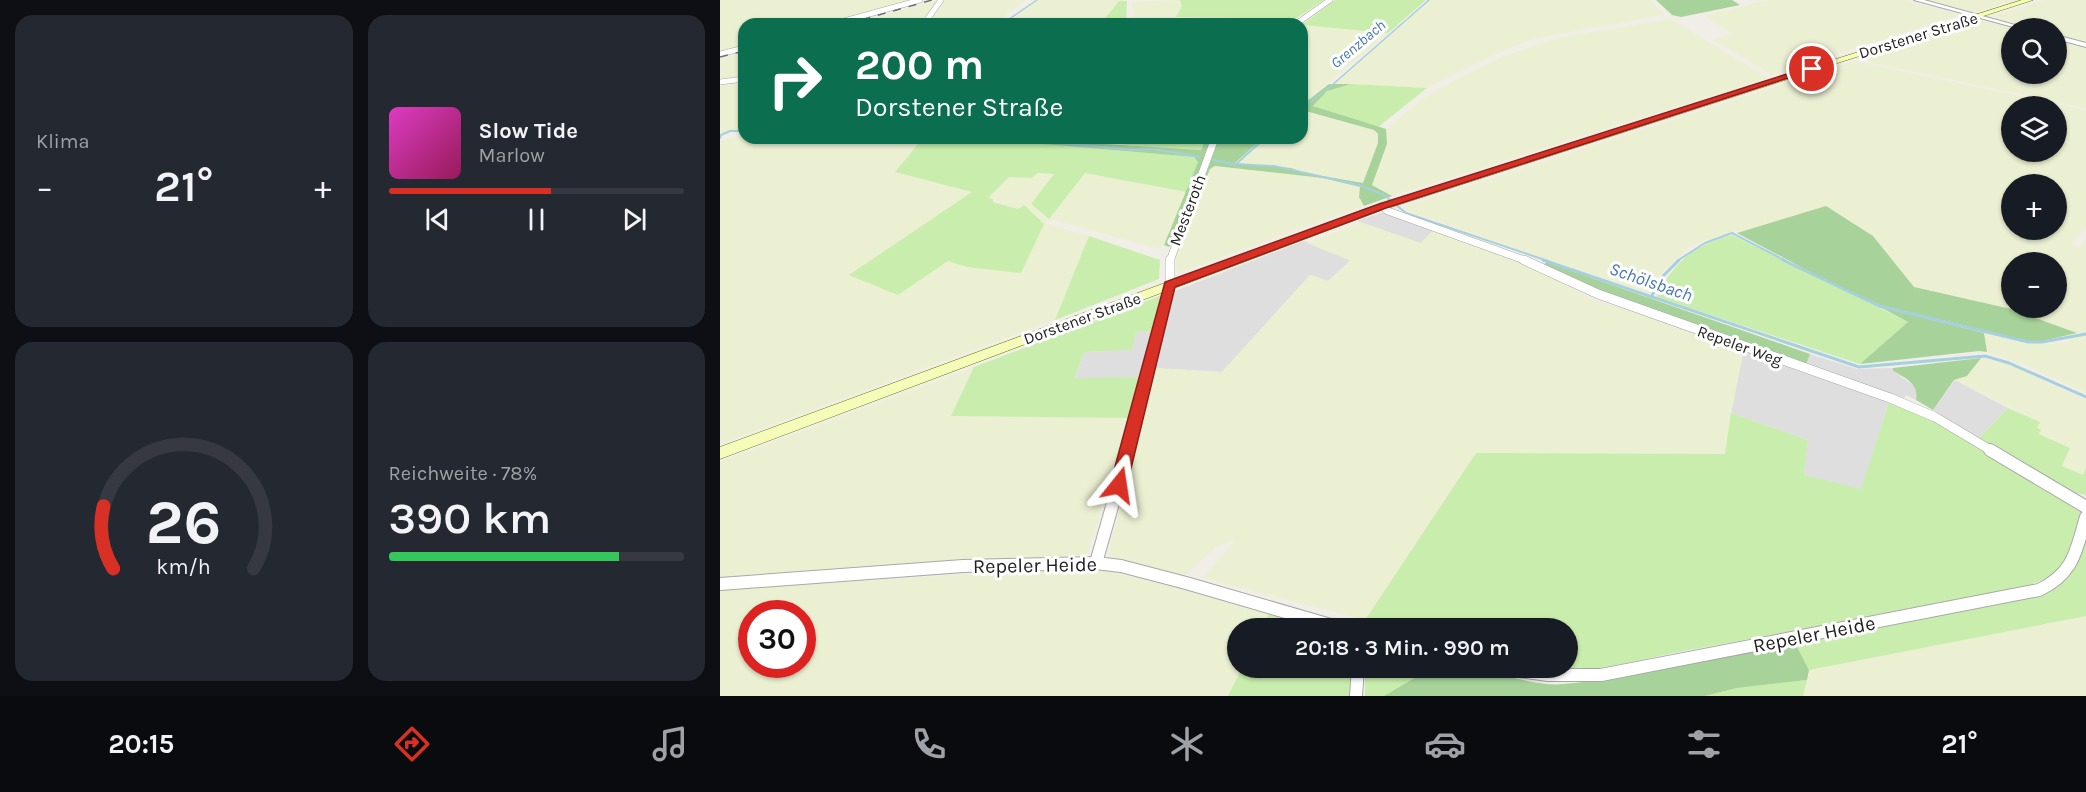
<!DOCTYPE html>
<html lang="de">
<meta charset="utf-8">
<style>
body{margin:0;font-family:Karla,sans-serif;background:#242831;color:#f1f3f6;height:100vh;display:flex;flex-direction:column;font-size:22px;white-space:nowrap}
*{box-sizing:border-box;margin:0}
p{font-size:20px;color:#9ea1a6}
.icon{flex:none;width:33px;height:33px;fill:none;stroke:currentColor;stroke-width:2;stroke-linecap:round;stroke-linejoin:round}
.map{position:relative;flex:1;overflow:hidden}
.side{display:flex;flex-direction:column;gap:15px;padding:15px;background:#0d0f14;width:720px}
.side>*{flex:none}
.guide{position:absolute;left:18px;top:18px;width:570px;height:126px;border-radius:18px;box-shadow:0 2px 4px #0004;background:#0b6e4f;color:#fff;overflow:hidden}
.fabs{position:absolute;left:1281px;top:18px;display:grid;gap:12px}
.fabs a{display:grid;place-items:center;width:66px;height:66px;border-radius:50%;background:#171b24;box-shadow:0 2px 4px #0004;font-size:30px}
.speed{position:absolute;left:18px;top:600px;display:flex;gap:12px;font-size:30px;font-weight:700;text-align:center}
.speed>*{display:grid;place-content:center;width:78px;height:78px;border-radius:50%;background:#171b24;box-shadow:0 2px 4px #0004;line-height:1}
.speed .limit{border:9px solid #d22;background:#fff;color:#111}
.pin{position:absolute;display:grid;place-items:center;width:51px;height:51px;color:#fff;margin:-26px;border:3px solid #fff;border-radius:50%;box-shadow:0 2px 6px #0007}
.me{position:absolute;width:66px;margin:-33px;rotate:15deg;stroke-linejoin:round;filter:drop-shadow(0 0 4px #0008)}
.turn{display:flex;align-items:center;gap:21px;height:126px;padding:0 18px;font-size:27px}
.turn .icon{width:78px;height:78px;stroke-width:2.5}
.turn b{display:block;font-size:42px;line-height:51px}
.big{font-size:45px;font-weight:600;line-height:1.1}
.side .tile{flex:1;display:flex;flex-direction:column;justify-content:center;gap:9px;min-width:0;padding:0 21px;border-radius:18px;background:#242831}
.side .dial{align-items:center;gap:0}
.dial svg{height:156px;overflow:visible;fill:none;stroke:#363941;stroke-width:7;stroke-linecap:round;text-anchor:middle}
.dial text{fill:#f1f3f6;stroke:none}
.song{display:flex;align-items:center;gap:18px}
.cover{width:72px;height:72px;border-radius:9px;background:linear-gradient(135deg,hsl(310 70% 55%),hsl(330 70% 35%))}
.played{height:6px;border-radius:3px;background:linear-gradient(90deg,#d93025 55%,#363941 55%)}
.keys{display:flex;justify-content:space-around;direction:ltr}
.heat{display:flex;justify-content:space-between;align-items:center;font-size:33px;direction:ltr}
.charge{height:9px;border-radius:4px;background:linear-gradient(90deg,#34c759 78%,#363941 0)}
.side .tiles{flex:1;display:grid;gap:15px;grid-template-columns:repeat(2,1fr)}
.trip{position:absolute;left:507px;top:618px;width:351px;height:60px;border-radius:30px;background:#171b24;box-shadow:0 2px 4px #0004;font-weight:600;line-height:60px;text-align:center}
.dock{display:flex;height:96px;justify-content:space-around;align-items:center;background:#090b0e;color:#9ea1a6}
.dock .icon{width:42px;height:42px}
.dock .selected{color:#d93025}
.dock b{font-size:27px;color:#f1f3f6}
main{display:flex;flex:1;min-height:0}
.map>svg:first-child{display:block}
</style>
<main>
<section class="side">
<div class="tiles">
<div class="tile"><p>Klima</p>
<div class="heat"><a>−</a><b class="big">21°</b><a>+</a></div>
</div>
<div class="tile">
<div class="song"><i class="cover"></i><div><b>Slow Tide</b><p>Marlow</p></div></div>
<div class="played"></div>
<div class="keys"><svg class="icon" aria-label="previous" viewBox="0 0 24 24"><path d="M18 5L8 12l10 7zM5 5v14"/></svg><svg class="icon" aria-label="pause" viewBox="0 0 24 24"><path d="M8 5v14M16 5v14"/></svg><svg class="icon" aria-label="next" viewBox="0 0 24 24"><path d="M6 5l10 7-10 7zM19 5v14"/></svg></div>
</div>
<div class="tile dial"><svg viewBox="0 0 100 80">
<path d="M14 69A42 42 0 1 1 86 69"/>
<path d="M14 69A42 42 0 0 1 9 37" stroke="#d93025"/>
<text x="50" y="56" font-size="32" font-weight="700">26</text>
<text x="50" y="72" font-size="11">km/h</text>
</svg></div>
<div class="tile"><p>Reichweite · 78%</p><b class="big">390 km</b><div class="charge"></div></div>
</div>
</section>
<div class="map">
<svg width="1366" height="696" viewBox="0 0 1366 696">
<rect width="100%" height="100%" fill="#f1eee7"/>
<g fill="#dfdede">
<polygon points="663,212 714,229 702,244 637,221"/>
<polygon points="584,241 631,260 608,281 590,275 502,372 435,368 455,291"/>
<polygon points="434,331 422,377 355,379 364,352 411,350 416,332"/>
<polygon points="1024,348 1170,399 1141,490 1084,475 1088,440 1011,413"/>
<polygon points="1090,354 1137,369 1173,368 1173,371 1196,387 1196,400 1186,395 1184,399 1086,366"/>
<polygon points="1235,380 1288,408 1259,438 1213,410"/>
</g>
<g fill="#ecf0d2" fill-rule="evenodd">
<polygon points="0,0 199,0 110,24 24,24 24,47 0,53"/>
<polygon points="218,0 203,24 133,24 151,19"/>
<polygon points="223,0 307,0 272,24 207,24"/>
<polygon points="319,0 411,0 399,1 380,24 285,24"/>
<polygon points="460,0 462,6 457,17 575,19 569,24 414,24 415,22 412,21 414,16 411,2"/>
<polygon points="710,0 931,0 944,15 812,39 761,61 707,88 615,84"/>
<polygon points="1047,0 1184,0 1239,15 1052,75 993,40 1011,33 984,16"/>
<polygon points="1203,0 1295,0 1253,13"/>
<polygon points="1324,0 1366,0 1366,44 1337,36 1336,28 1309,28 1271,17"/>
<polygon points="951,19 1048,78 672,196 652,185 667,144 666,129 702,99 735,80 781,57 838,38"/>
<polygon points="1262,20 1296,28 1292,28 1292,74 1336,74 1337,40 1366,47 1366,108 1139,60"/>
<polygon points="582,25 668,33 582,105"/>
<polygon points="24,52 24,78 0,81 0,59"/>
<path d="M1134,61L1366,110V227L1351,245L1360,248L1366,240V332L1357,333L1291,309L1194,287L1153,236L1013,231L970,246L943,272L930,295L688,211L683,207ZM1292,106H1336V152H1292ZM1292,184H1336V230H1292ZM1292,262H1336V308H1292Z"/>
<polygon points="24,79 24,130 15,130 0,134 0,83"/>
<polygon points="582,111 654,130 658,134 658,143 643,184 585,173 571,168 517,164 546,138 582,138"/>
<polygon points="24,135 24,138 135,138 151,143 199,143 175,172 252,192 178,295 228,261 247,267 324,224 304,206 298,209 268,198 289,177 311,178 318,173 335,174 311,204 325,217 365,173 466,192 444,245 440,249 330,219 325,223 369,236 335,320 0,444 0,141"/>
<polygon points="495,166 603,178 641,187 639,197 644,206 458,273 454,264 456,251 490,169"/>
<polygon points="640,222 701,243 714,229 789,256 872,299 1024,348 1011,413 1006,454 756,453 645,620 483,578 515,540 496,547 464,576 388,555 435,368 502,372 590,275 608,281 631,261 587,243"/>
<polygon points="1264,333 1308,344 1328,344 1346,343 1353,337 1366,335 1366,393 1312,368 1267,352"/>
<polygon points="1261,358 1287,364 1366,400 1366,468 1363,476 1342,465 1349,448 1319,433 1317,428 1319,422 1235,380 1247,376"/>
<polygon points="254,367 231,416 411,418 367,555 0,577 0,462"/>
<path d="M370,566L550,612L542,628H518V668H522L508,696H0V590ZM32,614H82V664H32Z"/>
<polygon points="1366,616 1366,696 1083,696 1089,670"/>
</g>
<g fill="#c8edac">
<polygon points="460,0 604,0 575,19 456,17 462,6"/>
<polygon points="615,0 706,0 668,33 582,25"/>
<polygon points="399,1 407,1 406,24 380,24"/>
<polygon points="631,84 707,88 658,127 593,106 607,91"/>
<polygon points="250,138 486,138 481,150 337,140"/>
<polygon points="199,143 323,144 474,157 478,162 466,192 365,173 329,219 311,204 334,174 318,173 311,178 289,177 268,198 273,199 273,202 298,209 304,205 324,224 301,273 247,267 228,261 178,295 129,275 252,192 175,172"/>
<path d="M1012,235L1188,322L1140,364L936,297C956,260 971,247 1012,235Z"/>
<polygon points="369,236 440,260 439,279 335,320"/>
<polygon points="442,295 434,331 416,332 412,350 364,352 355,378 422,377 411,418 231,416 254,367"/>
<path d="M1170,399L1217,420L1362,510L1345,561L1333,575L1306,587C1195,607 1085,629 975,649C920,658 865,679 809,668H848V628H669L645,620L756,453L1005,454L1011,413L1088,440L1084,475L1141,489Z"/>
<polygon points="1288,408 1320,422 1317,428 1321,430 1319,434 1350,448 1342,466 1363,475 1366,468 1366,495 1349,492 1259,438"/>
<polygon points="1366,527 1366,616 1089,670 1074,641 1307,598 1338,587 1352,571"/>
<polygon points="550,612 605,628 542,628"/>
<polygon points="522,668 631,668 630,696 508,696"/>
<polygon points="645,668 716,668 664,696 645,696"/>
<polygon points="1087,680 1083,696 985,696 1017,688"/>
</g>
<g fill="#a7d29a">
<polygon points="936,0 1012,0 1020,5 961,17 952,15"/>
<path d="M609,84H631L607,91L593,106L666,129L667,144L652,185L672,196L644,206L639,197L640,187L603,178L495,166L490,169L464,231L449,247L444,245L478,162L474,157L323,144L167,142L168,138C273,138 376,143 481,150L486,138H543L515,163L571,168L585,173L643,183L658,143V134L654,130L582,110V105Z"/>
<polygon points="1106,206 1153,236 1194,287 1291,309 1357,333 1322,341 1308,341 1160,305 1109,282 1017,233"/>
<polygon points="826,262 1090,354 1086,365 881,292 824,265"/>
<polygon points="1160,307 1264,333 1267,352 1259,351 1140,364 1188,322"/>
<path d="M1261,358L1247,376L1234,380L1213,410L1196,400C1199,384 1186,378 1173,371V368Z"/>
<path d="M1074,641L1089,670L1087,680L1017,688L985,696H664C677,689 704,671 717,668C752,659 805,688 844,684C919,678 999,656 1074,641Z"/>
</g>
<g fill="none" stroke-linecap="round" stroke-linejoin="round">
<g stroke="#a6d0e0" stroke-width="1.5">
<polyline points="282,24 317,0"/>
<polyline points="583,107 611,86 709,0"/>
</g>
<g stroke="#a6d0e0" stroke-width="2">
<polyline points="0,138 1,135 10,131 24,131"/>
<polyline points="139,138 180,141 201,139 223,142 251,140 266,143 279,140 317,141 414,150 433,149 479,157"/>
<polyline points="493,160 512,164 554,166 639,185 664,195 686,213 828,261"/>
<polyline points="515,165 545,138"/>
<polyline points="957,261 985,243 1012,233 1066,261"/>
</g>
<g stroke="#a6d0e0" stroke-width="3">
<polyline points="823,260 1139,367 1265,356 1289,363 1366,397"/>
<polyline points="1063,260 1159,306 1308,342 1322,342 1366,334"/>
<polyline points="931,297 944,275 959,260"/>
</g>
<defs>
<g id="minor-far3">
<polyline points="113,24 200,0"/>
<polyline points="204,24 221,0"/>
<polyline points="576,24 610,0"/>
<polyline points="0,54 24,48"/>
<polyline points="0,82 24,79"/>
</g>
<g id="minor-far2">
<polyline points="662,206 668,211 807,261"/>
<polyline points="450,261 495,138"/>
</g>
<g id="minor-far1">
<polyline points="804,260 878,294 1170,398 1215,417 1272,451"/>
<polyline points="407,451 450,285 450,260"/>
</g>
<g id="minor">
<polyline points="1270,450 1366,507"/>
<polyline points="376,563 408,450"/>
<polyline points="0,584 243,566 376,563 401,566 466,583 621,628"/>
<path d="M777,668L828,675H881L1319,590C1354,573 1356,551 1366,517"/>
<polyline points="636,696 638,668"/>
</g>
<g id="tertiary">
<polygon points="1194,0 1204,0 1306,28 1297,28"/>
<polygon points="1336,35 1366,43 1366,47 1336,39"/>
</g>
<polygon id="secondary" points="1302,0 1313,0 659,211 0,459 0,447 651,207"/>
</defs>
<use href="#minor-far3" stroke="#a8a8a8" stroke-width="6"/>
<use href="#minor-far2" stroke="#a8a8a8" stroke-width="8"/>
<use href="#minor-far1" stroke="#a8a8a8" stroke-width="10"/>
<use href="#minor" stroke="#a8a8a8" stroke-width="14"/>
<use href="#tertiary" stroke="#a8a8a8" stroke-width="2"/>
<use href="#secondary" stroke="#697e01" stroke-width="1"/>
<use href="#minor-far3" stroke="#fff" stroke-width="5"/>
<use href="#minor-far2" stroke="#fff" stroke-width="7"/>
<use href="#minor-far1" stroke="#fff" stroke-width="9"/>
<use href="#minor" stroke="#fff" stroke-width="12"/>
<use href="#tertiary" fill="#fff" fill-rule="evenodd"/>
<use href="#secondary" fill="#f5fcba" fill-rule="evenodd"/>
<g stroke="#6f6f6f" stroke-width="1.5" stroke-dasharray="8 8" stroke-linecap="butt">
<polyline points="127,24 212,0"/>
<polyline points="0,57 24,51"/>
</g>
</g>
<polygon fill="#d93025" stroke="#8d1f18" stroke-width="1.5" points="1089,67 1096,69 666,208 455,287 407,485 404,490 399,492 393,490 390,485 445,282 659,204"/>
<g text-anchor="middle" stroke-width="6" stroke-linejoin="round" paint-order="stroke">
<g font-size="15" font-style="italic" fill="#4878b5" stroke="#fff">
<text transform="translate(638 44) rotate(-40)" y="5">Grenzbach</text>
</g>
<g font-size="16" fill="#212121" stroke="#fff">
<text transform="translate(1198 35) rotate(-17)" y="6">Dorstener Straße</text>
<text transform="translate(467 210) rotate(-69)" y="6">Mesteroth</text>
<text transform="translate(362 318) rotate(-20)" y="6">Dorstener Straße</text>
<text transform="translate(1020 345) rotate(20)" y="6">Repeler Weg</text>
</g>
<g font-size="18" font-style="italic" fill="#4878b5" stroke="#fff">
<text transform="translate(931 282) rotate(19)" y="6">Schölsbach</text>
</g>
<g font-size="20" fill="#212121" stroke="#fff">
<text transform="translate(315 565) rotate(-1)" y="7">Repeler Heide</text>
<text transform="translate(1094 634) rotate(-11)" y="7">Repeler Heide</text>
</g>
</g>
</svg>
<div class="fabs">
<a><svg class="icon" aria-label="search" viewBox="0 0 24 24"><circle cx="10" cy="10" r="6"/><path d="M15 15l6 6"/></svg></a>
<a><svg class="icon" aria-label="layers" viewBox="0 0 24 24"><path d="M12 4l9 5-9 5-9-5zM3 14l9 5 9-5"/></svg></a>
<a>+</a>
<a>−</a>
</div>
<div class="speed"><div class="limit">30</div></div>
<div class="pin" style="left:1092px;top:69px;background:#d93025"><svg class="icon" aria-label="arrive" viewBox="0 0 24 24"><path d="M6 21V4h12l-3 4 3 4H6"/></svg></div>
<svg class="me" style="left:399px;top:485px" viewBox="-20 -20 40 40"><path d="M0-17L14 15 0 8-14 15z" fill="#d93025" stroke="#fff" stroke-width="4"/></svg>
<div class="trip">20:18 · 3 Min. · 990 m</div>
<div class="guide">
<div class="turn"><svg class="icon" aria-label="right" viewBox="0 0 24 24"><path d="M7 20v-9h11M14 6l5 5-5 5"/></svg><div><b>200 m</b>Dorstener Straße</div></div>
</div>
</div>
</main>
<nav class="dock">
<b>20:15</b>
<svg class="icon selected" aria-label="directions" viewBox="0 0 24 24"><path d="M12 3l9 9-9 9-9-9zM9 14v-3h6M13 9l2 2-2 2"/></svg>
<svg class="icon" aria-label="music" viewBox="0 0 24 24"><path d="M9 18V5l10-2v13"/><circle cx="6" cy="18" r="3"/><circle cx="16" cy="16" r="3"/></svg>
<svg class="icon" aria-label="phone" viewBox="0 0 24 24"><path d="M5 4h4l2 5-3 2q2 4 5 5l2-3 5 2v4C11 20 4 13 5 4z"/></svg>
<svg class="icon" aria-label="climate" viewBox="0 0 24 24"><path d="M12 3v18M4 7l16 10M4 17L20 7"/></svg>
<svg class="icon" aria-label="car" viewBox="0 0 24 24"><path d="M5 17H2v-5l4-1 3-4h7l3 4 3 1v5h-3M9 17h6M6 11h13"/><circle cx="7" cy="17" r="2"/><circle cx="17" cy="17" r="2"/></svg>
<svg class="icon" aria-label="filters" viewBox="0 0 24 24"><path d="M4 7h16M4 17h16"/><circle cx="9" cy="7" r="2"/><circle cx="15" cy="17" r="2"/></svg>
<b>21°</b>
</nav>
